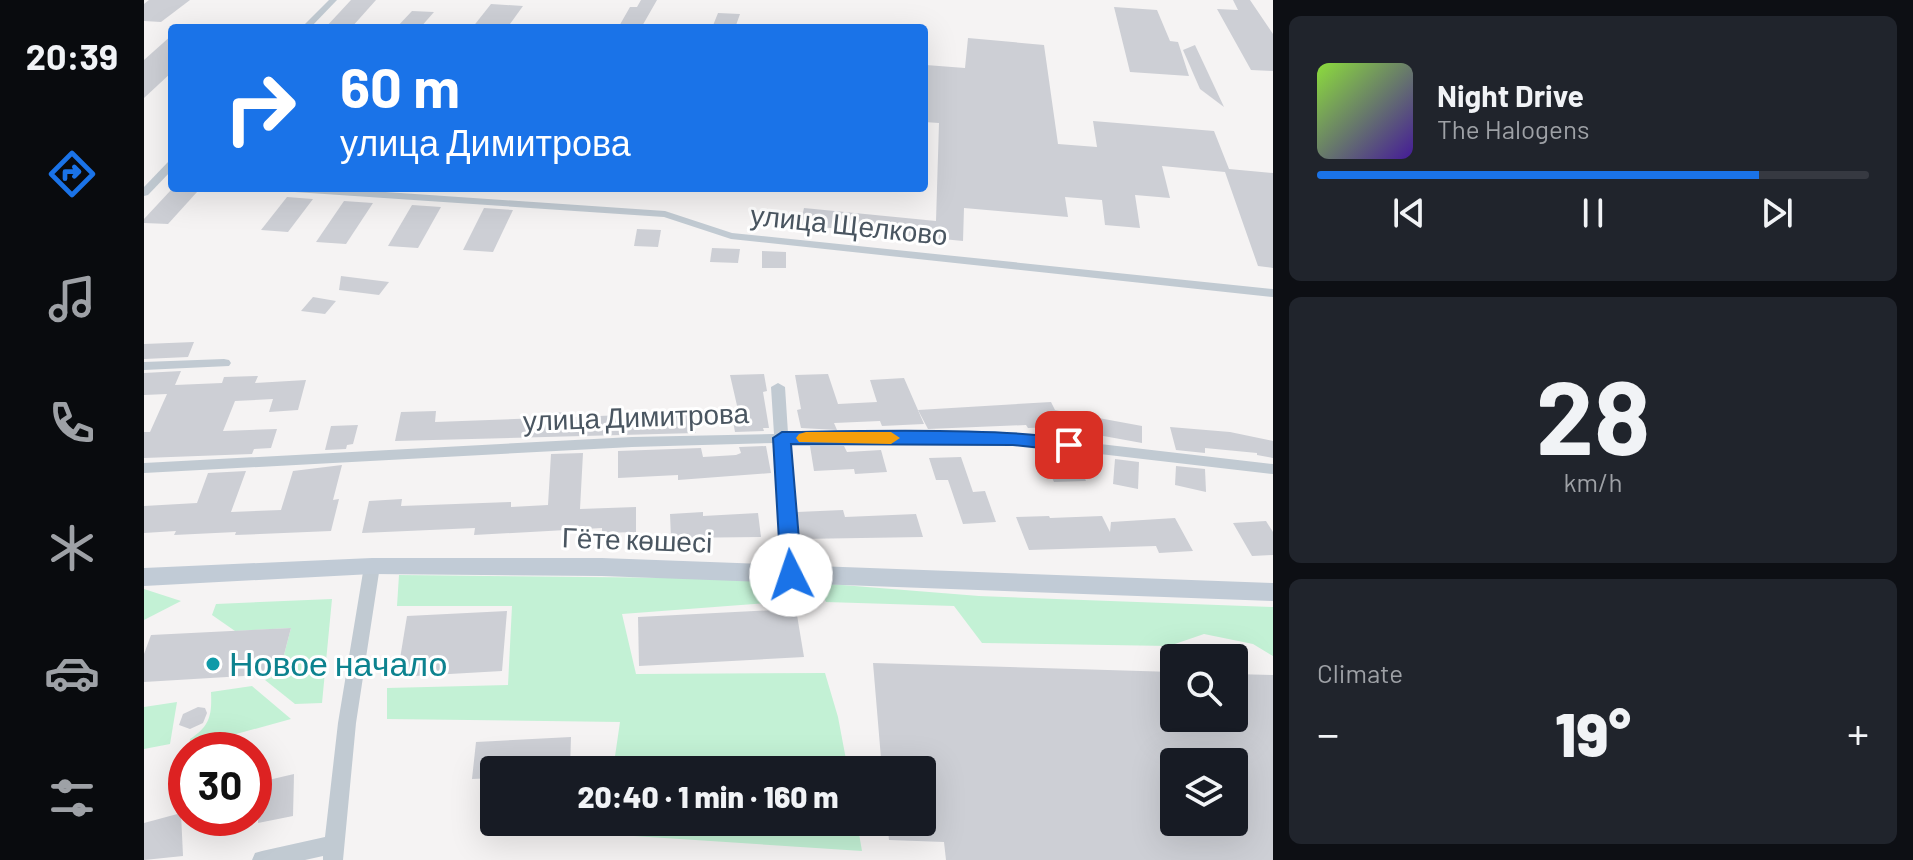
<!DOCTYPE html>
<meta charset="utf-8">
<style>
body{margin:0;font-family:Barlow,sans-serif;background:#20242c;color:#f1f3f6;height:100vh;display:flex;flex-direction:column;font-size:30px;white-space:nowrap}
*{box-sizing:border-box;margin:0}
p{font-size:26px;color:#9ea1a6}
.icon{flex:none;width:44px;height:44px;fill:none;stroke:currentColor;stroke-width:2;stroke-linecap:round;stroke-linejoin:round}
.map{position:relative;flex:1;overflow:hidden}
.panel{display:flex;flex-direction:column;gap:16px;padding:16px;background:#0d0f14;width:640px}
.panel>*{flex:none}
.guide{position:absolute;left:24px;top:24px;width:760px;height:168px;border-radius:8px;box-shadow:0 8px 32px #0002;background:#1a73e8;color:#fff;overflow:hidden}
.buttons{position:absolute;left:1016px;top:644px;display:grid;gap:16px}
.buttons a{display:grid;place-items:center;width:88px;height:88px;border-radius:8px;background:#171b24;box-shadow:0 8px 32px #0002;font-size:40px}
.speed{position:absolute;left:24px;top:732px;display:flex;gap:16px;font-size:40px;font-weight:700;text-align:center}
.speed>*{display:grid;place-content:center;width:104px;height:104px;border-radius:50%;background:#171b24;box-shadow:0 8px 32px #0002;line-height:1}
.speed .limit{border:12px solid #d22;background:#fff;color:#111}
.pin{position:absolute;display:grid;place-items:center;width:68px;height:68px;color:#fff;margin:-34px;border-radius:16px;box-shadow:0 4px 12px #0006}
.me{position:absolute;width:88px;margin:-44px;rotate:356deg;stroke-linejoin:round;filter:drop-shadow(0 0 6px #0008)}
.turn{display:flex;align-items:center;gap:28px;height:168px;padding:0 40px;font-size:36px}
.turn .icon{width:104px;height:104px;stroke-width:2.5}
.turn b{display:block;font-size:56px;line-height:68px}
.big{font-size:60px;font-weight:800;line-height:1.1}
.panel .card{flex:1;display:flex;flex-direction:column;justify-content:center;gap:12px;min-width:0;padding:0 28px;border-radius:12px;background:#20242c}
.panel .dial{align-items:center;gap:0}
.dial b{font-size:104px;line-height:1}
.song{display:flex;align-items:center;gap:24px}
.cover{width:96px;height:96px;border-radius:12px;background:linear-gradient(135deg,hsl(90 70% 55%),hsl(260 70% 35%))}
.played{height:8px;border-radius:4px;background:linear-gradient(90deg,#1a73e8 80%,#363941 80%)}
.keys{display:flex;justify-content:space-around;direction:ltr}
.heat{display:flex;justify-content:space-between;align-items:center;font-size:44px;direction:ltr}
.trip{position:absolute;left:336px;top:756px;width:456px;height:80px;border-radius:8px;background:#171b24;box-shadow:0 8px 32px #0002;font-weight:800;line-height:80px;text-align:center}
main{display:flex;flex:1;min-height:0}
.dock{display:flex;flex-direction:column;width:144px;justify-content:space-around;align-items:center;background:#090b0e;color:#9ea1a6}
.dock .icon{width:56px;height:56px}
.dock .active{color:#1a73e8}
.dock b{font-size:36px;color:#f1f3f6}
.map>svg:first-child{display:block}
</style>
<main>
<nav class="dock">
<b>20:39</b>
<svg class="icon active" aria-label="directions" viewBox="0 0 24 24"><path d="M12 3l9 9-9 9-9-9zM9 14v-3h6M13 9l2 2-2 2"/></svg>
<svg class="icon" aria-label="music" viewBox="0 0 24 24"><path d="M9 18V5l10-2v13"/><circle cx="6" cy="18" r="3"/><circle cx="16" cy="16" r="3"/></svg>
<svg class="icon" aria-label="phone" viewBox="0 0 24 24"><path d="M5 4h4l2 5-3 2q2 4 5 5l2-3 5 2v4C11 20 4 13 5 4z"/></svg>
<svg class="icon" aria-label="climate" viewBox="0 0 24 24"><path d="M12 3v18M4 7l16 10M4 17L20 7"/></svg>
<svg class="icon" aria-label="car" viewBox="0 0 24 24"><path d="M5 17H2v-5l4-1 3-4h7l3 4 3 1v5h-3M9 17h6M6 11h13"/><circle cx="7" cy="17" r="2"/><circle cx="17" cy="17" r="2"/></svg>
<svg class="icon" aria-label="filters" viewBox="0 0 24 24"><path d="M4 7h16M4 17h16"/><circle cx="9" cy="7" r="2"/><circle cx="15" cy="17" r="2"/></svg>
</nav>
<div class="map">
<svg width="1129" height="860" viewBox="0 0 1129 860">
<rect width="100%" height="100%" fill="#f5f3f3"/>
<g fill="#c3f1d5">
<polygon points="255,575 634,579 662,600 478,614 492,674 681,673 694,717 704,770 469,770 476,722 243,719 243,688 364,685 368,606 253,606"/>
<polygon points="673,583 835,596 1129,607 1129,656 1109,644 1060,634 1025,646 838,643 810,606 682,602"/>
<polygon points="0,589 37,601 0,620"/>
<polygon points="188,599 178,703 151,704 121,680 135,674 147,628 91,631 68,615 72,604"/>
<path d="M108,686L147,719L45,747L46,739C66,726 68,715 67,692Z"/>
<polygon points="33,702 26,744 0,749 0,707"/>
<polygon points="461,822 713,822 718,851 459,834"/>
</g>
<g fill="#cdcfd5" fill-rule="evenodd">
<polygon points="5,0 46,0 17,22 0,21 0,4"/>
<polygon points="207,0 232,0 207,28 181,28"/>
<polygon points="497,0 513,0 497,28 474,28 486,7 493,7"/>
<polygon points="1089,0 1106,0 1129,34 1129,71 1107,70 1073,9 1094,10"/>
<polygon points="347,4 379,6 363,28 328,28"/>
<polygon points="970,7 1013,10 1026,41 1034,42 1045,76 986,72"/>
<polygon points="268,11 290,12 276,28 252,28"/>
<polygon points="574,13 596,14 591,28 568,28"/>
<polygon points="28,35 28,72 0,98 0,60"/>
<polygon points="824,38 900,45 914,144 953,147 949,121 1070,131 1085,169 1129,173 1129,268 1114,266 1081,172 1018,166 1026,198 991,195 996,228 961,225 958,200 921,197 924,217 820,208 819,241 656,225 660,208 792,221 795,123 780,122 782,65 821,68"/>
<polygon points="1051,45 1080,107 1056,89 1039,50"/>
<polygon points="27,190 53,192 24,224 0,223 0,219"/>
<polygon points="143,197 169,199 144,232 117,230"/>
<polygon points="200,201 229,203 202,244 172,242"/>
<polygon points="268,205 297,207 274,248 244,246"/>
<polygon points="340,208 369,210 349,252 319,250"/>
<polygon points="493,229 517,230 514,247 490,246"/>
<polygon points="568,248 596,249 594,263 566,262"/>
<polygon points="618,251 642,252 642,268 618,268"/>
<polygon points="197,276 245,282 235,295 195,290"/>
<polygon points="169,297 192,301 181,314 157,311"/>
<polygon points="50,342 44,357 0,359 0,344"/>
<polygon points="37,371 31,385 78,383 80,377 114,376 111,383 162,380 154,410 125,412 129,399 91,401 79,431 133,429 127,448 110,449 108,454 0,458 0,432 6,432 23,394 0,395 0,373"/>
<polygon points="620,374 623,391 619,392 625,428 619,428 620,431 591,432 587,410 594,410 586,375"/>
<polygon points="684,374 694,404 733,402 726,380 760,378 780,424 738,426 736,421 690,423 693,430 657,428 653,410 657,409 651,375"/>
<polygon points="907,402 911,410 998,426 998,443 910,427 884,428 882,425 784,429 774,410"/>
<polygon points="292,411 291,422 396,418 396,413 431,412 431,417 550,412 552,433 251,441 257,412"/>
<polygon points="214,425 209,444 203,445 202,449 181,450 187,426"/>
<polygon points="1026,427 1086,432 1129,441 1129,458 1113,455 1113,453 1061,448 1061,453 1032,450"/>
<polygon points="622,446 627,473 534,480 534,475 474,478 474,451 557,448 559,457 592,455 597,453 595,447"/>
<polygon points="666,446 700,446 703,452 737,450 743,472 711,474 710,469 670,471"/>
<polygon points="439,453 436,509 492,507 492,532 458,533 458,528 330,535 331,528 218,533 225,501 258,499 257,506 367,502 367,507 404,505 407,454"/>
<polygon points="817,457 829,492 841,491 852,522 819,524 804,480 792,480 785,458"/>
<polygon points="932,458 942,481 910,482 900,460"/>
<polygon points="971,459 995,462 994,489 969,484"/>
<polygon points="198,465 189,500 195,499 187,531 91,535 92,532 30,535 32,531 0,533 0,506 53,503 64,473 102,471 87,512 137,510 149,471"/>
<polygon points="1032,466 1061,469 1062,492 1031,485"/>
<polygon points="699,510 701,517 772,514 779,537 656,539 653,512"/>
<polygon points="559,512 559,516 614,513 617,537 527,538 526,514"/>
<polygon points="905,516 906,518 958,516 966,532 967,522 1031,518 1049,551 1015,553 1012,546 885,550 872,517"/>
<polygon points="1122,521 1129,532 1129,555 1108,556 1089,523"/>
<polygon points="652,609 660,657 495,666 494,617"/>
<polygon points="363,611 358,671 253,677 263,616"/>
<polygon points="147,628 135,674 0,682 0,654 7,635"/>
<path d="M729,663L1030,672V718H1090V674L1129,675V860H802L800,842L745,840L743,822H778V770H738ZM1030,762H1090V822H1030Z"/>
<polygon points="54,707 61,708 63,713 59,723 46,729 35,725 39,714"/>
<polygon points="427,737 426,770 350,770 350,778 328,779 332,742"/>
<polygon points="150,774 149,816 114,823 116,782"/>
<polygon points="37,813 39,856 0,860 0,823"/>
</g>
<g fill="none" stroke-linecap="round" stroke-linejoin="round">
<g fill="#c1cad2" fill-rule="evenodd">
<polygon points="185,0 193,0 166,28 157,28"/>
<polygon points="28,161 28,170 4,195 0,196 0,187 24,162"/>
<polygon points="131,188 183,188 521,211 588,233 1129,289 1129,297 587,239 520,217 136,191"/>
<polygon points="80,359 85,360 87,363 85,366 0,370 0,362"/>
<polygon points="634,383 641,387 644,433 869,434 1129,464 1129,474 869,444 645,443 655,575 653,579 647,581 641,579 639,575 631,443 488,447 0,473 0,463 488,437 630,434 627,387"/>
<polygon points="228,560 234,562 236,566 212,723 199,860 179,860 179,856 161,860 108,860 111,853 118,851 181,837 194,723 220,566 222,562"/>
</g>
<polygon fill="#c1cbd6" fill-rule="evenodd" points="228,558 458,558 1129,583 1129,601 458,576 228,574 0,586 0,568"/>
</g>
<path fill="#1a73e8" stroke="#114b97" stroke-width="2" d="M638,432C678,432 918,425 934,445L925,451L869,445L647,444L658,575L655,580H640L637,575L629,438Z"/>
<polygon fill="#f59e0b" points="662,432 747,432 756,438 747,444 655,442 652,438 655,434"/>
<circle fill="#0f9aa8" stroke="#fff" stroke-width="3" cx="69" cy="664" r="8"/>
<g text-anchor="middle" stroke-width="6" stroke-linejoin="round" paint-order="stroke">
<g font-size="28" fill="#4a5661" stroke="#fff">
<text transform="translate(705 225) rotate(6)" y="10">улица Щелково</text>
<text transform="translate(492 417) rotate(-2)" y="10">улица Димитрова</text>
<text transform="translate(493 540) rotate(2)" y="10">Гёте көшесі</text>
</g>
<g font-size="34" fill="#0d838f" stroke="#fff" text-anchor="start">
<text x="85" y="676">Новое начало</text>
</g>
</g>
</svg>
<div class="buttons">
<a><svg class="icon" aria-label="search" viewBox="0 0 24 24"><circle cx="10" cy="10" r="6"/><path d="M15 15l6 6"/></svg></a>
<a><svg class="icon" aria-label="layers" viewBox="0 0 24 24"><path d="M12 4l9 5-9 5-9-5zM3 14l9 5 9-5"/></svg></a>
</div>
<div class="speed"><div class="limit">30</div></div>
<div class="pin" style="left:925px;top:445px;background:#d93025"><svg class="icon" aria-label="arrive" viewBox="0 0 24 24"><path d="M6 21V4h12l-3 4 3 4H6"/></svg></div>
<svg class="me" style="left:647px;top:575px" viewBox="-20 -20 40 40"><circle r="19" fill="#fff"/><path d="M0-13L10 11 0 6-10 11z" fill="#1a73e8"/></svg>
<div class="trip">20:40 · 1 min · 160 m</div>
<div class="guide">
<div class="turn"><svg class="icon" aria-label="right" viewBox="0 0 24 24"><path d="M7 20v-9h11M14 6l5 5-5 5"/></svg><div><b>60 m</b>улица Димитрова</div></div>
</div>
</div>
<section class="panel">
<div class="card">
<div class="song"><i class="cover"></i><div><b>Night Drive</b><p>The Halogens</p></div></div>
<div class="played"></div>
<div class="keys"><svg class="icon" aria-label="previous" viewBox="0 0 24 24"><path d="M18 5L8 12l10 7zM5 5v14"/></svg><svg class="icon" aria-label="pause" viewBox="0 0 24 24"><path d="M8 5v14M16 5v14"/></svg><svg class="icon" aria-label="next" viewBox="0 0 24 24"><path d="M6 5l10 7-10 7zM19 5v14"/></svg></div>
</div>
<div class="card dial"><b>28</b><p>km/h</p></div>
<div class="card"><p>Climate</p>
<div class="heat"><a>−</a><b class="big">19°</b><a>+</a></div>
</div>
</section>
</main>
